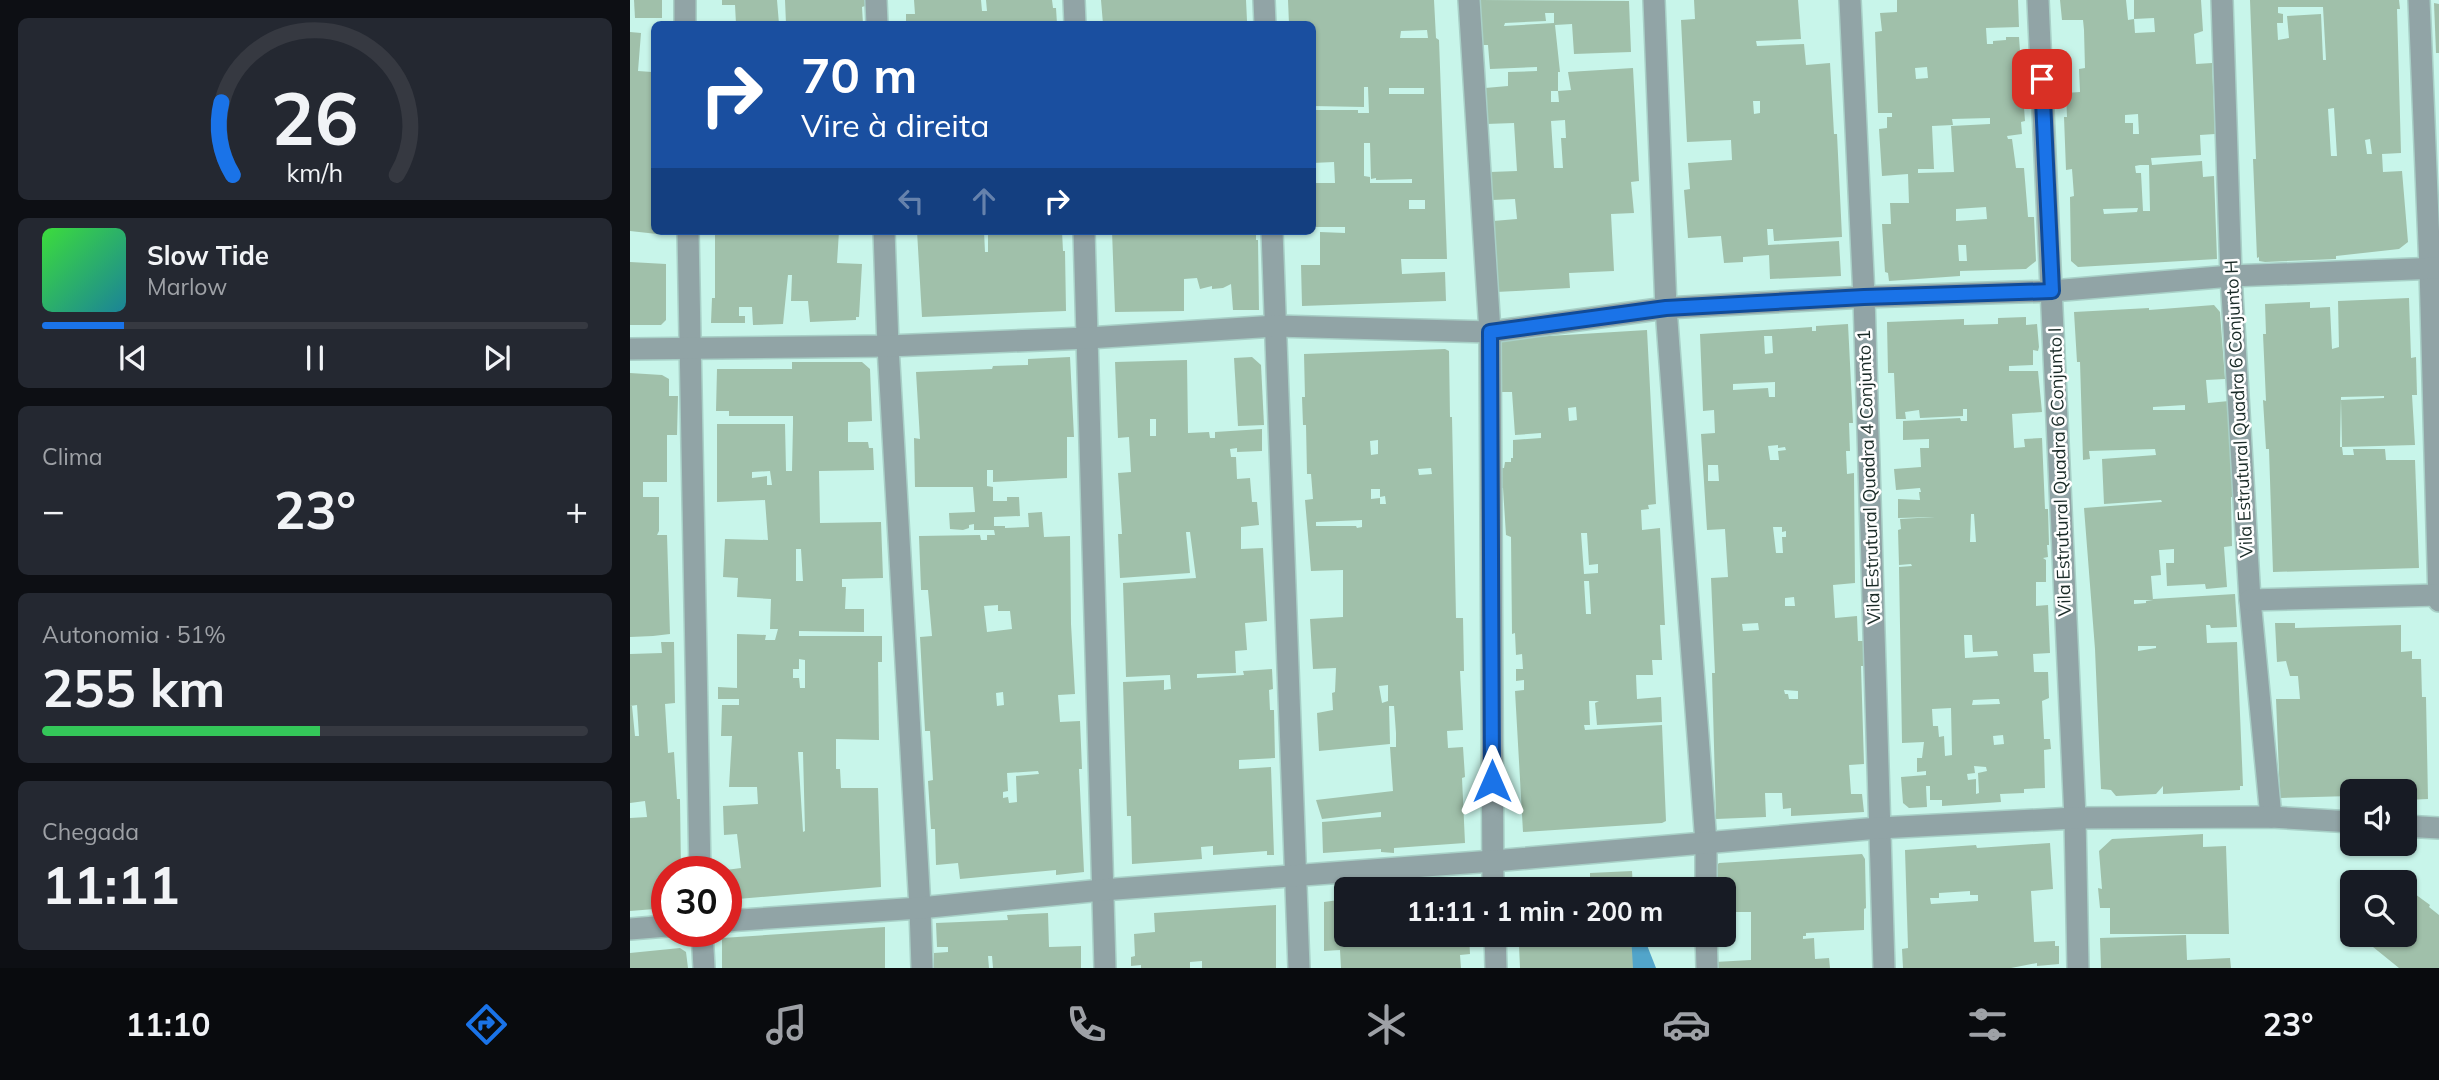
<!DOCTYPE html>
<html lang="pt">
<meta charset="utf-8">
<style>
body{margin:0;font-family:Mulish,sans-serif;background:#242831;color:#f1f3f6;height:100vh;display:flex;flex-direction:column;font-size:26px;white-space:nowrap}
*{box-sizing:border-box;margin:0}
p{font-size:23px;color:#9ea1a6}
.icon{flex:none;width:38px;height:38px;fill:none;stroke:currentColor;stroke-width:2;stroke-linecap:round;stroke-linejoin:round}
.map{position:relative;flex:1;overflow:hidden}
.sheet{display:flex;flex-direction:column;gap:18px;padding:18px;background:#0d0f14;width:630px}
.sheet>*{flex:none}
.banner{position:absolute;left:21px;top:21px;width:665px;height:214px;border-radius:10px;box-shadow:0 2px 5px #0004;background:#1a4fa0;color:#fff;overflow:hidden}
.tools{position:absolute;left:1710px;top:779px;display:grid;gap:14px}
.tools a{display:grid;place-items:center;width:77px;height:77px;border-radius:10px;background:#171b24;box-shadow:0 2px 5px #0004;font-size:35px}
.speed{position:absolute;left:21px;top:856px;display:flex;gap:14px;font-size:35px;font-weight:700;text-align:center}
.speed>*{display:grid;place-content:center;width:91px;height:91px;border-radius:50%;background:#171b24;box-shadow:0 2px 5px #0004;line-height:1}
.speed .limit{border:10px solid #d22;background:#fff;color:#111}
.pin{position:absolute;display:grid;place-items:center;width:60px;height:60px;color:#fff;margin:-30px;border-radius:14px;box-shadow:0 4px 10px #0006}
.me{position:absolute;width:77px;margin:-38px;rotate:0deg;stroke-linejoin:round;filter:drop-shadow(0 0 5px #0008)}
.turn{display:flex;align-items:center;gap:24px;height:147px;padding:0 35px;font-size:32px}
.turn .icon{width:91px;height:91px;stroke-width:2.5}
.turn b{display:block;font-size:49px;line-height:60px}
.lanes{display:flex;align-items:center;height:66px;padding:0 35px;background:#0003;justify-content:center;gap:35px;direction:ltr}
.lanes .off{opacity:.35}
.big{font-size:52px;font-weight:700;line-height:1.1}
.sheet .card{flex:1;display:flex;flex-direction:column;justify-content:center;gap:10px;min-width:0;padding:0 24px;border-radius:10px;background:#242831}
.sheet .dial{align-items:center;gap:0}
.dial svg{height:182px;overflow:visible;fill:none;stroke:#363941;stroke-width:7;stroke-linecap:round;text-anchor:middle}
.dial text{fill:#f1f3f6;stroke:none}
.song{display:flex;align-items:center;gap:21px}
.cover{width:84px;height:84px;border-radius:10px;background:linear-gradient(135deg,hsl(120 70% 55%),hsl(190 70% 35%))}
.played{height:7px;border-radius:4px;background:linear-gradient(90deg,#1a73e8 15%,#363941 15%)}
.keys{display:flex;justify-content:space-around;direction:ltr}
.heat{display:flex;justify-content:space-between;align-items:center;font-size:38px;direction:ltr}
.charge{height:10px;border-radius:5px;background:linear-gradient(90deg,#34c759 51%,#363941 0)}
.trip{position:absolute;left:704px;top:877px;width:402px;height:70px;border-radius:10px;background:#171b24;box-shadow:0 2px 5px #0004;font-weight:700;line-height:70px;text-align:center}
.tabs{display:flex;height:112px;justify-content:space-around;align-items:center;background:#090b0e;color:#9ea1a6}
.tabs .icon{width:49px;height:49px}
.tabs .selected{color:#1a73e8}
.tabs b{font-size:32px;color:#f1f3f6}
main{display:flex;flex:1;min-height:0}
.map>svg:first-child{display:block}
</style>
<main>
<section class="sheet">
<div class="card dial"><svg viewBox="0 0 100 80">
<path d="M14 69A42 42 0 1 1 86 69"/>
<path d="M14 69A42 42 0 0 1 9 37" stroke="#1a73e8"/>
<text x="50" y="56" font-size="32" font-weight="700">26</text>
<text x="50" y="72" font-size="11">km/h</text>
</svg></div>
<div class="card">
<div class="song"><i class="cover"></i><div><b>Slow Tide</b><p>Marlow</p></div></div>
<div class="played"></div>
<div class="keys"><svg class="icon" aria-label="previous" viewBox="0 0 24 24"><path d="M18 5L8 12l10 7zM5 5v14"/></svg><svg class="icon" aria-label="pause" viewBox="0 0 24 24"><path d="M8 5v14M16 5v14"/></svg><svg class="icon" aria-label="next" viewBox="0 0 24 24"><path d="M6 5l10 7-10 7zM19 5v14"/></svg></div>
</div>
<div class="card"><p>Clima</p>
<div class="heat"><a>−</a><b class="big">23°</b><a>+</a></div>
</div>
<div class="card"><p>Autonomia · 51%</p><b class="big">255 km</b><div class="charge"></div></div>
<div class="card"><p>Chegada</p><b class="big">11:11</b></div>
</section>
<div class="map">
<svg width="1809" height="968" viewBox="0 0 1809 968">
<rect width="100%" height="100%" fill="#c8f5ea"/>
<polygon fill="#52a5ca" points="988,935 1013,935 1026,968 999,968"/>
<g fill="#a0c0aa" fill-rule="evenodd">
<polygon points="4,0 32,0 32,18 5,18"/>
<polygon points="92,0 147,0 149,24 106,24 105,5 92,5"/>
<polygon points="155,0 235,0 235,6 232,7 233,24 156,24"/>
<polygon points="284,0 351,0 352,11 357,11 356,0 422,0 423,8 426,8 427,24 276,24 276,14 285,14"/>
<polygon points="471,0 616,0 617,21 603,22 603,24 473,24"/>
<path d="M658,0H804L806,38L809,40L817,259H771L772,274L815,272L816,301L672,306L671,265H690V232L715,233V227H682V183H705L704,162L682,163V110H728V113H739L738,87H734V107L682,106V24H659ZM797,30L798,38H770L771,31ZM759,88H794V94H759ZM734,143H740L741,179L746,178V180L782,179V183H740V177L734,176ZM779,200H795V209H779Z"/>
<path d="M850,0L999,1L1001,52L944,54L942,24L925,25L930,72H928V91H921V102H929L928,91L941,90L938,72L1003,68L1009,181L1001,182L1004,213L981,214L984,271L939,273L940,288L866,292L863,221L887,219L885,199L862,200L860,172L887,171L884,123L856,124L855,88L878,86V72L907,71V67L860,69L858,45H852ZM915,13H924V23L874,26L875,23L916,21ZM935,120L936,138H931L933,168H924L921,121Z"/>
<path d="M1064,0H1168L1171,39L1126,41L1127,46L1174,44L1176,65L1200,63L1204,134H1207L1212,237L1144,241L1143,229H1137L1138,245L1209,241L1211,276L1140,279L1139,255L1113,257V262L1094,263L1091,236L1058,238L1054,190L1060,189L1058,163L1102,160L1101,140L1057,142L1051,20L1065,19ZM1123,101H1130V113L1124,114Z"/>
<path d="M1267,0H1388L1389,27L1356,28L1357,44H1363V41L1376,40V37H1389L1395,121L1391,122L1392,134L1377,136L1378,139H1382L1386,168H1394L1398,217H1404L1406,261L1396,269L1330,271V276L1259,281L1258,273L1255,272L1252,224H1261L1260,203H1279L1278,174L1252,176L1249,129L1257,128V117H1262V113H1248L1245,32L1252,31L1250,13L1267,12ZM1297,67L1298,78L1286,79L1285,68ZM1360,118V124L1321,126L1324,172L1288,173V169H1304L1302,126L1323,125L1322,119ZM1356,207L1357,219L1326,221V209ZM1328,245H1336L1337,261H1329Z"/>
<path d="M1430,0H1496L1498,20L1504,19L1505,33L1525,32L1524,18L1504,19V0H1571L1573,31L1564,34L1566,64L1582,63L1585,134L1570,135L1571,155L1521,158L1522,165L1572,161L1573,177L1584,176L1587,259L1448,267L1441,261L1440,197L1444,196L1442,169L1436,170L1434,117H1437L1436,93L1450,92L1449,69L1455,68L1454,30L1453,20H1432ZM1508,114L1509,134H1503V123H1495V115ZM1510,165H1519L1520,211H1513L1511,173H1506L1505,166ZM1508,208L1507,212L1474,214L1473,209Z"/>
<path d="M1620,0H1769L1770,9H1767L1771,153L1752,154L1753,172L1772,171L1778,242L1769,249L1706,256V259L1635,262L1629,261V257L1627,258L1623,159H1626ZM1648,7H1693L1696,60H1693L1691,14L1657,16L1659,38L1648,40L1647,23H1653V14L1648,13ZM1704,108L1707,156H1701L1698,109ZM1740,139L1742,154H1737L1735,140Z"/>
<polygon points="1804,3 1809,4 1809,53 1806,53"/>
<polygon points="0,32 11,33 8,71 22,72 21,93 24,93 24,158 21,158 21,175 24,176 24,231 36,231 36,235 0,231"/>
<polygon points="85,231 209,231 207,263 232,264 229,317 226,317 226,320 180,322 178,301 161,301 162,275 158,275 153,324 123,325 122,307 109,307 109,316 115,316 115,323 81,323 82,298 85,298"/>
<polygon points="287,231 354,231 355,252 358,252 358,231 399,233 399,231 432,231 433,251 435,251 436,311 292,317"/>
<polygon points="482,231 626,231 626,240 628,240 629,310 603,310 601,284 593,288 582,289 582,286 570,289 567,278 554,279 554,311 485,312"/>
<polygon points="0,262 36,264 36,320 31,325 0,325"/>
<polygon points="1779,298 1781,358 1786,357 1787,395 1782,395 1785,445 1712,447 1711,400 1754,398 1754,396 1711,397 1710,447 1712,447 1713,455 1724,455 1723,449 1755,449 1756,460 1785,460 1789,568 1643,572 1639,449 1636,449 1633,400 1636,401 1633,334 1636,334 1635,304 1680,302 1680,308 1700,307 1702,349 1709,347 1708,301"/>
<path d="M1584,305L1590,312L1595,379L1576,380L1578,403L1599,401L1607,498L1601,497L1602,546L1594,547L1597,587L1576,589L1575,584L1537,586L1536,563H1544V549L1531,550H1529L1531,575L1521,576L1523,600H1504V604L1516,603V601L1523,600V599L1605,594L1607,627L1581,628L1580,625H1576L1577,643L1607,642L1613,786H1610V790L1533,794V786L1526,794L1486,796L1481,790L1471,789L1465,649L1454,508L1532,502L1531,500L1474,504L1472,459L1526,455L1525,449L1459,451L1460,459L1453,460L1450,362H1447L1444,312L1519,308V310ZM1555,405V410H1523V407ZM1508,646H1526V648L1508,651Z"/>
<path d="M1396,317V325L1407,324L1409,347L1408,351L1403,350V365L1379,366V371H1408L1412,412L1382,414L1384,448L1395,447L1394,439L1412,438L1415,509H1418L1419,545H1417L1418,557L1413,558L1416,560V582H1406V606L1418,605L1420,653L1403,654L1404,672H1418L1419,698L1412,701L1414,739H1420L1421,749L1414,750L1415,788L1394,789V793L1370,794L1371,802L1312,806V800H1300V786H1296L1297,807L1279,808L1273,803L1271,777L1296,775V771L1287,772V758H1292L1294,742L1272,743L1269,567L1282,566L1281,564L1269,565L1268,530L1271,529L1270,519L1305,517L1268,518V499L1290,500L1289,492H1291L1290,488L1266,490L1264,469L1291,467L1290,448H1299V439L1273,440V421L1330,418L1331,421H1337V409H1333V416L1290,418L1289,410L1275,412L1276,419H1266L1264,373H1258L1257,322L1334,319V325L1368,324V318ZM1341,514H1344L1346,542H1340ZM1334,635H1342L1343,652L1367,651L1368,656L1335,658ZM1364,699H1369L1370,704L1342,705L1343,700ZM1321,708L1322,755L1315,756L1314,736L1309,737L1308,726H1303L1302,709ZM1373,735L1374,744L1364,745L1363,736ZM1344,766L1356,767L1357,771L1348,773L1349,793L1346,794V779L1338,780L1337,774L1345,773Z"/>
<path d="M1218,324L1223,423H1219L1220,451H1216L1217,474L1224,473L1225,583L1203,585L1205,618L1227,616L1228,641H1233L1234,666H1231L1234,764L1219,765L1221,794H1232L1234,812L1161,816V808L1153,809L1152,793H1135L1136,817L1086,819L1082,673H1085L1081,578L1098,577L1095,529L1077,530L1071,434L1085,433L1084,410L1073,411L1070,334L1182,327V331H1186V326ZM1134,336H1142L1143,353L1135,354ZM1145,382V397H1139L1138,388L1103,390V384ZM1148,445V448L1155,447L1156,450L1148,451L1149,460H1140L1138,446ZM1078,465H1088L1089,481H1078ZM1143,527H1152V532L1156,531V537H1152L1153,553H1146ZM1164,597L1165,606H1155V598ZM1128,623L1129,630L1113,631L1112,624ZM1154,690L1168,691V699H1159L1158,694H1155Z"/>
<path d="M1017,330L1026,504L1018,505L1019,509L1011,510L1012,530L1030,528L1035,625H1030L1032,660H1022L1023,675H1006L1007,699L1031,697L1032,722L967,725L965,703L969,701H959L960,725H954L955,730L1032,725L1036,821L1032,823L893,832L885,691L894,690V680L886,681V669H893L892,654L886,655L885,633L882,634L881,537L876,535L873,488H870L867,468H874L875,462H881V458H883V440L911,438V433L885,435L882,392H866L869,339ZM946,407L947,420L939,421L938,408ZM951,533H957L959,565L968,564V573L954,574ZM954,581H959L961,614H956Z"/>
<path d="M815,349L819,351L820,417H822L826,618H833L834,671H830L833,730L817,731L818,748L833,747L835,777L832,778L835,843L764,848V853L751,852V849L693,853L692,822L751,817V812L692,819L686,800L763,791L760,747H766V733L764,706H759L760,744L689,751L687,713L703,710L702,693L705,692L706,668L683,669L680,619L713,617V570L681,571L675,500L683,499L681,474H677L676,425H673L672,397H675L674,354ZM748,440V454L741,455L740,441ZM801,468L802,474L789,475L788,469ZM741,489H750V497L755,496L756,504H750V498L741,499ZM732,520V527L727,528L726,526H686V522ZM758,685V701L752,703L749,686Z"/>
<path d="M440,357L444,437H437V478L363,482V470H357V486L363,487V501H377V497H389L390,516L364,517V526H375V528L399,527L398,513L412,512L414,537L440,536L441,624L445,694L428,695L430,722L450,721L452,769H449L454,872L426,875V870L330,879L328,863L306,865L305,829H301L298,781L303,780L300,731H295L290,637L302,636L298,590H291L289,536L350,535L351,540H357V535H365L364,530H344V524L339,525V528L333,530L320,529L319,513L345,512L343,487H285L284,438L290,439L286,372L362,369L363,366L398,365V359ZM368,605V611H380L382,629L357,632L354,606ZM373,692L374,705L367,706L366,693ZM408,771L409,774L386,776L387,802L379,803L378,797L373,798V792L378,791L377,773Z"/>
<polygon points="622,357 631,365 634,425 608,426 604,358"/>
<path d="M557,360L558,433L579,432L580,438H585V432L632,429V451L607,452V448L600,449L601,457H606L607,479L620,478L622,502H627L629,525L611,527V549L633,548L637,621L615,623L617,650L605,651L606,673L567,674V678L614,675L613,671L642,669L643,689L639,690L640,710H644L645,758L609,760V769L641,767L644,855H637V851L583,855V846L571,847L572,859L502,864L501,816H497L493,682L534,680V690L541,689L540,675L496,677L493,583L566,578L560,532H556L560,573L490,578L488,534H492L488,473L501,472L499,437L488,438L485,362ZM520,419H526V436H520Z"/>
<path d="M162,362H232L240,369L242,421L218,422V442H238L239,448H243L244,470L189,471L190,523L251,522L253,578L212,579V587H216L215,609H234V632L169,631V636H252V662H248L249,740L206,739V769H210L211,788H248L251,887L96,900V870L111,868L107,834L94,835L93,806L128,804L127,787H99L102,736H91L92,705H109V699H88V687L107,688V634L136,635L135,640H145L148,629H140L141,599L107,597L108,578L93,577L95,539L138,540L135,500L87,502V424H155L156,471H162L163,424V416H99V411H86L87,369H162ZM140,471L142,485H137V476L122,478V472ZM166,549H171L173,581H166ZM169,659L175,660V688H170L169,678H163V669H169ZM168,752H173L175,831L173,832Z"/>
<polygon points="0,373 32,375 39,379 39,396 48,396 47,435 37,435 37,482 13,482 13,497 29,497 29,531 27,535 37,535 40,634 23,636 0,637"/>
<polygon points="1645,623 1665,623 1665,628 1771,625 1771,652 1782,651 1782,659 1791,659 1792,697 1796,697 1798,799 1774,800 1774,791 1722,791 1722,796 1650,798 1646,699 1670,699 1668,676 1660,676 1656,661 1647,662"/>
<polygon points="31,642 44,642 45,703 35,704 38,753 44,752 47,799 50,799 51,872 37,872 37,908 0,911 0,818 17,817 15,801 0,803 0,706 2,706 5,736 9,736 7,705 0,706 0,654 32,653"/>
<polygon points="1573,834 1573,847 1596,846 1599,934 1480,934 1480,908 1470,908 1468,888 1472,889 1469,851 1482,839"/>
<path d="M1420,843L1423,889L1401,891L1404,942L1425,941V946H1429V964L1407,966V963L1381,968H1273L1272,949L1278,948L1275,850L1346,845L1347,848ZM1340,891V895H1348V901L1301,904L1300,898H1309V893Z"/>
<polygon points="1232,854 1235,859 1236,908 1234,909 1234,930 1176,933 1176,936 1173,936 1173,939 1184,938 1185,959 1199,958 1200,968 1085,968 1085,962 1121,960 1121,912 1094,912 1094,889 1085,889 1084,868 1089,863"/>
<polygon points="1002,871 1003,889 960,889 960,873"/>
<polygon points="903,877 903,880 956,877 957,889 884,889 882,884 885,878"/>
<polygon points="827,883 834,889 771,889 771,887"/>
<polygon points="1774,886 1800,905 1799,907 1809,915 1809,968 1769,968 1727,934 1774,934"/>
<polygon points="716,899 716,934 839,934 840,954 830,955 831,968 711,968 710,950 694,951 694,902"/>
<polygon points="646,905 646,968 572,968 572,961 560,962 560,968 511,968 511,965 501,966 501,957 505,956 504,934 525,932 524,913"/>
<polygon points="418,913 419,947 451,946 451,968 363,968 362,956 358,956 359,968 304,968 304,953 318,952 318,947 307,947 306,923 378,920 377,915"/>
<polygon points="255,927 255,968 92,968 92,938"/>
<polygon points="883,934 956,934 956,940 962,940 961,934 1001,934 1003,968 890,968 889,946 884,946"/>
<polygon points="1556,935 1557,960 1600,958 1601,968 1471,968 1470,938"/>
<polygon points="50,948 56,952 58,968 0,968 0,953"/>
</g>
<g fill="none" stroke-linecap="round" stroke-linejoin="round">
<defs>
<g id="street">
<polyline points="55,0 55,24"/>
<polyline points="246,0 247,24"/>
<polyline points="444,0 445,24"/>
<polyline points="634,0 635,24"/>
<polyline points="839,0 860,332 863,889"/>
<polyline points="1024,0 1036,308 1076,843 1076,889"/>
<polyline points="1220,0 1234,297 1254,968"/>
<polyline points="1408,0 1445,818 1448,968"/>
<polyline points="1592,0 1601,276 1620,600 1641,817"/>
<polyline points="1789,0 1800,268 1809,601"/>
<polyline points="58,231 70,872"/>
<polyline points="254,231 258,346 290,908 292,968"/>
<polyline points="454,231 475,968"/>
<polyline points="642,231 669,968"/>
<polyline points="0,349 258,346 458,338 646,326 860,332 1036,308 1234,297 1422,291 1601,276 1809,268"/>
<polyline points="1620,600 1809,595"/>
<polyline points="1774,826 1809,828"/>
<polyline points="96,921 290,908 472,890 863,861 1249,828 1445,818 1641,817 1722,822"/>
<polyline points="0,929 37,926"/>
<polyline points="72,931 74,968"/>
<polyline points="865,934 866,968"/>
<polyline points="1076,934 1077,968"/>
</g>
</defs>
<use href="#street" stroke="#a8d0c7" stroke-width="24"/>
<use href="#street" stroke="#91a4a6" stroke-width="21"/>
</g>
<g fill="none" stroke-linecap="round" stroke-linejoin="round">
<defs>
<polyline id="route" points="862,781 860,332 1036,308 1234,297 1422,291 1412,79"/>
</defs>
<use href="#route" stroke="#114b97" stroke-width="18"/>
<use href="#route" stroke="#1a73e8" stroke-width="12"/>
</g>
<g text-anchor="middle" stroke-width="5" stroke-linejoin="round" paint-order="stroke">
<g font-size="18" fill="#192a26" stroke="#fff">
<text transform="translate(1609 409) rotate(-93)" y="6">Vila Estrutural Quadra 6 Conjunto H</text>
<text transform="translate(1430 472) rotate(-92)" y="6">Vila Estrutural Quadra 6 Conjunto I</text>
<text transform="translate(1239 477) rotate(-92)" y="6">Vila Estrutural Quadra 4 Conjunto 1</text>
</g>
</g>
</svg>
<div class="tools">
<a><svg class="icon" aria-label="sound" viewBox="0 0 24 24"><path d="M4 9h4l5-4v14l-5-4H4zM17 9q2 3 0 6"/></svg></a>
<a><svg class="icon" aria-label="search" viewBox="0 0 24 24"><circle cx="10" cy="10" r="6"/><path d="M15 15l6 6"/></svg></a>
</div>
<div class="speed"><div class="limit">30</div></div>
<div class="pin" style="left:1412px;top:79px;background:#d93025"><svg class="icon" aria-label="arrive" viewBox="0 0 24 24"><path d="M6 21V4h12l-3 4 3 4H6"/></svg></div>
<svg class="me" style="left:862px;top:781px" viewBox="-20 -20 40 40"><path d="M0-17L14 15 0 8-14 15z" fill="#1a73e8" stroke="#fff" stroke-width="4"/></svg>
<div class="trip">11:11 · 1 min · 200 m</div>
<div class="banner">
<div class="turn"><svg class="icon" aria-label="right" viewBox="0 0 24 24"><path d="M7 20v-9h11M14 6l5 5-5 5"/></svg><div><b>70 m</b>Vire à direita</div></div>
<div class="lanes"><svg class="icon off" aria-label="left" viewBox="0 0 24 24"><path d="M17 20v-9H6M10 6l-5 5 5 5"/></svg><svg class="icon off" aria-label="ahead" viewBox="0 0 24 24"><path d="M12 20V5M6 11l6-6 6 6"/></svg><svg class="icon" aria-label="right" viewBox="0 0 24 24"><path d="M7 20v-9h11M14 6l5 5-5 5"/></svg></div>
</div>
</div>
</main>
<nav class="tabs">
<b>11:10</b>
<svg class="icon selected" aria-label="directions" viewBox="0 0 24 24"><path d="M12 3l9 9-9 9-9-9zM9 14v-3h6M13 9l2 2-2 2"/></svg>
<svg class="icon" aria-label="music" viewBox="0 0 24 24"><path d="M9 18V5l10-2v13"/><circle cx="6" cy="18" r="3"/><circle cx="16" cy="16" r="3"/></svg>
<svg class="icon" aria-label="phone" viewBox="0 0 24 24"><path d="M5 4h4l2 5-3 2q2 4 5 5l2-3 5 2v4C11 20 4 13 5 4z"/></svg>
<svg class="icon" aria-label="climate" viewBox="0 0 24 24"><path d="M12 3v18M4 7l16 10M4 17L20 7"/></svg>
<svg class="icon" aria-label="car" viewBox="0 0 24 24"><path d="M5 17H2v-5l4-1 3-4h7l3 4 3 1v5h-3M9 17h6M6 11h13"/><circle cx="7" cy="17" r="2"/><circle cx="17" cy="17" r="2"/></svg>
<svg class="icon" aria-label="filters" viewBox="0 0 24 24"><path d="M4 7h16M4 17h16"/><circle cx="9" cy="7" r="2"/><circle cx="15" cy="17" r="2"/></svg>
<b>23°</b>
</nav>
